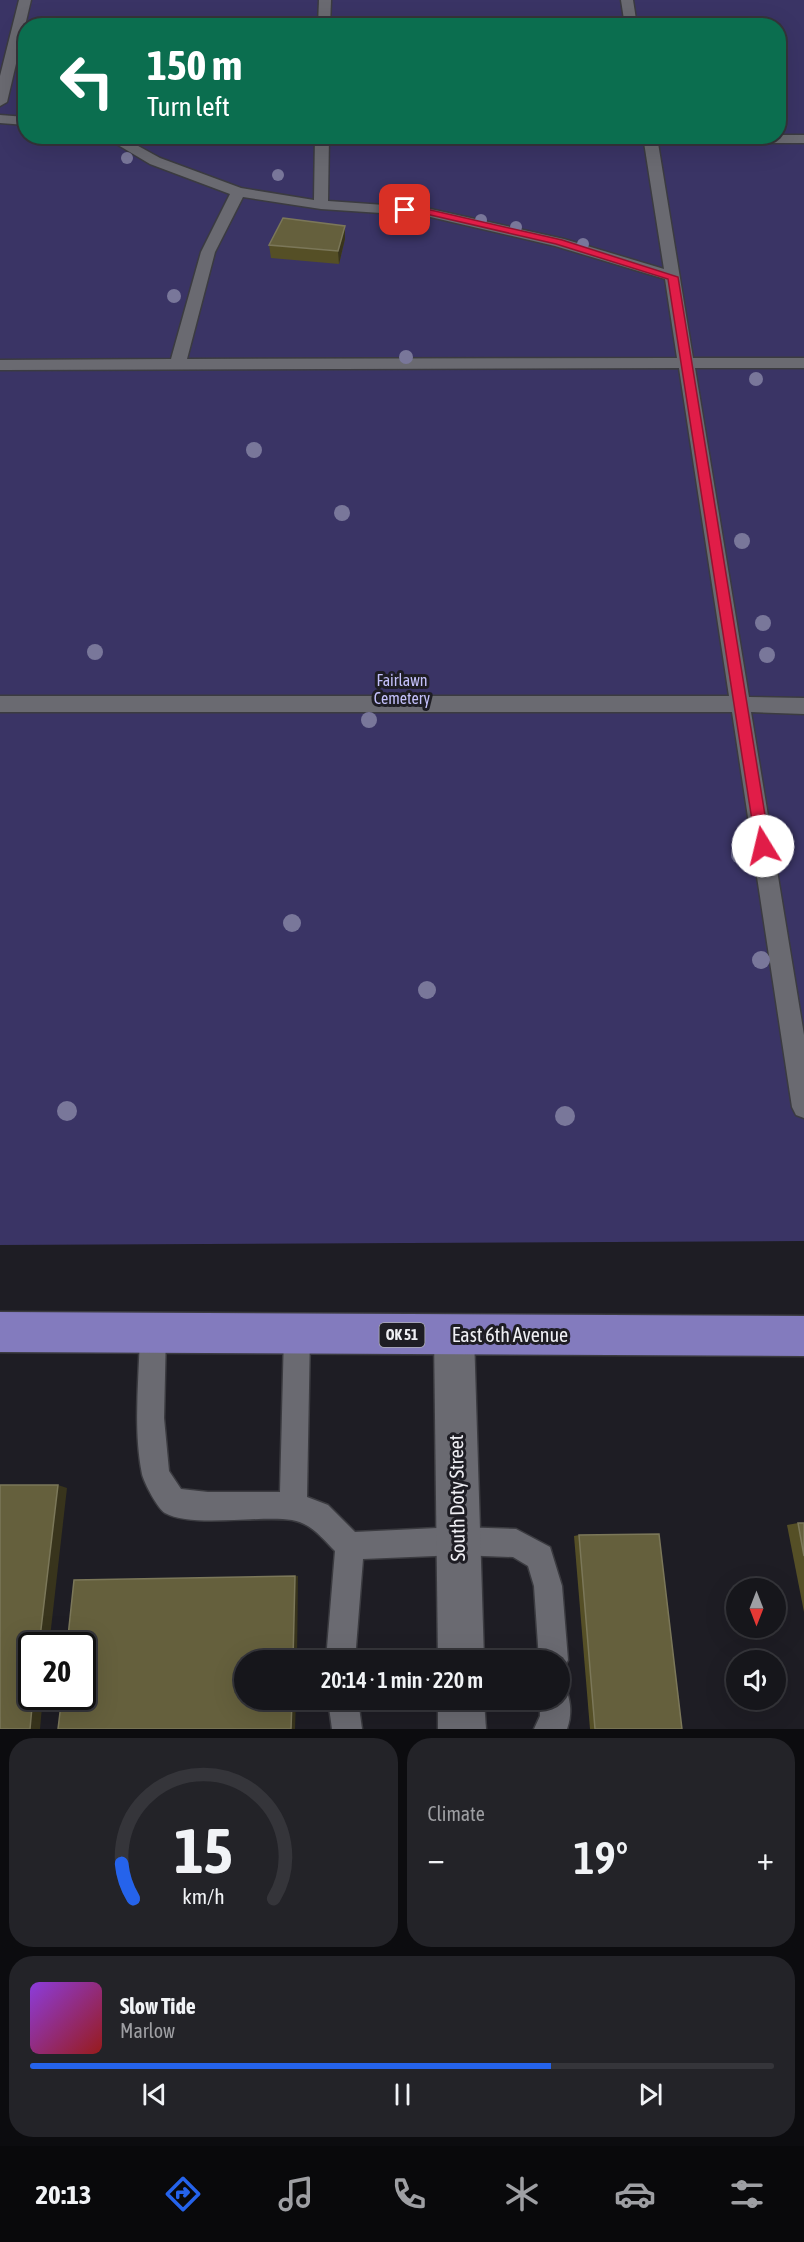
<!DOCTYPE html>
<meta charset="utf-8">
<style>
body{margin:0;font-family:"Asap Condensed",sans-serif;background:#232328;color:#f1f3f6;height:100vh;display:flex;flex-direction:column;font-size:22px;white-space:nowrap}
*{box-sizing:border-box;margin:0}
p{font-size:20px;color:#9e9fa3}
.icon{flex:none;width:33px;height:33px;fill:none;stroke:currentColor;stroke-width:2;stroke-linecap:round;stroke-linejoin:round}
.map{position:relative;height:1729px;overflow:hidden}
.side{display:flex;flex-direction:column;gap:9px;padding:9px;background:#0c0c0f;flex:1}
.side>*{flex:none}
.guide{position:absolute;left:18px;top:18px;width:768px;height:126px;border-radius:24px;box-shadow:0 6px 24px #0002,0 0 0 2px #35353a;background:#0b6e4f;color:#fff;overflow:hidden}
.needle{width:39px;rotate:180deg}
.tools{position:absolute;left:726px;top:1578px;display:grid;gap:12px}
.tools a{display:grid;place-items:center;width:60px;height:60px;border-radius:50%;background:#16161b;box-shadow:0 6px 24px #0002,0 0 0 2px #35353a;font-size:30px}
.speed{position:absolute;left:18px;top:1632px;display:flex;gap:12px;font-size:30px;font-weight:700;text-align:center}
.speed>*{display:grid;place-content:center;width:78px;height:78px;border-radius:50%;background:#16161b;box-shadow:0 6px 24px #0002,0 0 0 2px #35353a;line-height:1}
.speed .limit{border:3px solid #111;border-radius:9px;background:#fff;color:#111}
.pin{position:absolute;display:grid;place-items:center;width:51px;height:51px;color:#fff;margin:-26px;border-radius:12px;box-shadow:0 3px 9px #0006}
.me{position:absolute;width:66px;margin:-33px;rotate:351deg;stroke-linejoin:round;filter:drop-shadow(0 0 4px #0008)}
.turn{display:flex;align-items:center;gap:21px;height:126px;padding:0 30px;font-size:27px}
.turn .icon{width:78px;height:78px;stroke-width:2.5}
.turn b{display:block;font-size:42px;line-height:51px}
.big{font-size:45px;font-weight:600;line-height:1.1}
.side .tile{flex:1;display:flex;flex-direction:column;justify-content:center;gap:9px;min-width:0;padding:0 21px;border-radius:24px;background:#232328}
.side .dial{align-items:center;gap:0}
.dial svg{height:156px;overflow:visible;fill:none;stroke:#35353a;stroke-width:7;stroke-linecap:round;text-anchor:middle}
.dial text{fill:#f1f3f6;stroke:none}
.song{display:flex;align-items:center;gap:18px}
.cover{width:72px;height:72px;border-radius:9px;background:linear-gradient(135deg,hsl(270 70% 55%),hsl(0 70% 35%))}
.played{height:6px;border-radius:3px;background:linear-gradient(90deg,#2563eb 70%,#35353a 70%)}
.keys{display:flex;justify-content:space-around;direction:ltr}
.heat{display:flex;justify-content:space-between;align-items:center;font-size:33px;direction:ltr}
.side .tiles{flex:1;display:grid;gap:9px;grid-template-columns:1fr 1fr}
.tile:last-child{grid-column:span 2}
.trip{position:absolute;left:234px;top:1650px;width:336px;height:60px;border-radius:30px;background:#16161b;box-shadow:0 6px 24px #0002,0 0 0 2px #35353a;font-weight:600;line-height:60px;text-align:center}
.tabs{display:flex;height:96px;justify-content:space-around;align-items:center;background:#09090b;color:#9e9fa3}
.tabs .icon{width:42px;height:42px}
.tabs .active{color:#2563eb}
.tabs b{font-size:27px;color:#f1f3f6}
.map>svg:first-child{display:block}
</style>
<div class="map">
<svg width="804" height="1729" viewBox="0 0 804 1729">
<rect width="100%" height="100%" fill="#1e1d24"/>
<path fill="#3a3465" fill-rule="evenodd" d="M0,0H804V1241L0,1245ZM26,26H778V136H26Z"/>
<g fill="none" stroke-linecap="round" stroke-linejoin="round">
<defs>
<g id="lane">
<polygon points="19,0 31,0 7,102 0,106 0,76"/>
<polygon points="319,0 331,0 330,26 318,26"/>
<polygon points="621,0 633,0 637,26 625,26"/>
<polygon points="0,115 26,117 26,125 0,123"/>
<path d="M778,135H804V143H658L693,358H804V368H695L749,697L804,698V714L751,712L804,1035V1118L796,1115L792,1107L732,712H0V696H729L679,368L0,370V360L171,359L201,252L230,194L150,164L103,136H120L160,158L241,188L314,200L315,136H329L328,201L426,208L564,239L664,269L643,136ZM243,197L321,209L426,216L555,246L665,279L677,358L187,359L215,252Z"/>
<path d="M153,1320L162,1324L166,1333L164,1418L169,1471L181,1489L208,1492H280L284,1334L288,1325L297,1321L306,1325L310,1334L307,1497L328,1505L355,1532L458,1527L516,1529L550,1547L562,1586L568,1660L563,1670L560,1672V1660H539L534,1586L528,1566L513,1557L458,1555L363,1559L355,1660H326L335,1551C323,1539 311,1523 292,1520C261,1515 191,1528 165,1513C158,1509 144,1483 142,1474C133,1429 139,1379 140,1333L144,1324Z"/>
<path d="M560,1687L566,1689C571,1702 572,1716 567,1729H534L540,1716V1700H560Z"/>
<polygon points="328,1700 358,1700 362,1729 332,1729"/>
</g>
<g id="street">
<polygon points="454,1315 468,1321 474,1335 484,1660 438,1660 434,1335 440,1321"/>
<polygon points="438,1700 484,1700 486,1729 438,1729"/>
</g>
<polygon id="primary" points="0,1312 804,1316 804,1356 0,1352"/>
</defs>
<use href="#lane" stroke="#3b3b40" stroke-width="3"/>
<use href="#street" stroke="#3b3b40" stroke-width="3"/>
<use href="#primary" stroke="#3b3b40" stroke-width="3"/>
<use href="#lane" fill="#6a6a71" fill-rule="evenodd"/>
<use href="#street" fill="#6a6a71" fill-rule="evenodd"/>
<use href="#primary" fill="#837bbe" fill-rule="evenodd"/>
</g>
<g fill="#79779a">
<circle cx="127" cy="158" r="6"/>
<circle cx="278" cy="175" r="6"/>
<circle cx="481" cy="220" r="6"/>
<circle cx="397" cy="222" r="6"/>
<circle cx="516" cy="227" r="6"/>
<circle cx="583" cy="244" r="6"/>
<circle cx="174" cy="296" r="7"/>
<circle cx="406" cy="357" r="7"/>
<circle cx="756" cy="379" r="7"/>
<circle cx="254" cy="450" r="8"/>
<circle cx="342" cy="513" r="8"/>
<circle cx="742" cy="541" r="8"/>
<circle cx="763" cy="623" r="8"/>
<circle cx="95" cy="652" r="8"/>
<circle cx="767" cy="655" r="8"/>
<circle cx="369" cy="720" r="8"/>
<circle cx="740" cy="855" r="9"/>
<circle cx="292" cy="923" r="9"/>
<circle cx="761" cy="960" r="9"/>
<circle cx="427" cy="990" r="9"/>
<circle cx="67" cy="1111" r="10"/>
<circle cx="565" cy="1116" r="10"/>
</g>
<g fill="#554f26">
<polygon points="345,239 339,264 271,258 269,245"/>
<polygon points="798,1523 804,1523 804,1612 787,1525"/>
<polygon points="579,1535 682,1729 590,1729 574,1536"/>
</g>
<g fill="#38341c">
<polygon points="345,226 345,239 339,264 338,251"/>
<polygon points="58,1485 67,1488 49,1646 39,1646"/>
<polygon points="295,1576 298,1576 297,1660 293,1660"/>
<polygon points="33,1696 43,1696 40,1729 30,1729"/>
<polygon points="292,1700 296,1700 295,1729 291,1729"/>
</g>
<g fill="#65603d" stroke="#7b7759" stroke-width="1.5">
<polygon points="283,218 345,226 338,251 269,245"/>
<polygon points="0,1485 58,1485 39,1646 32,1646 32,1696 33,1696 30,1729 0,1729"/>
<polygon points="798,1523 804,1523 804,1556"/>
<polygon points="659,1534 682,1729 595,1729 579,1535"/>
<polygon points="295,1576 293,1660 244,1660 244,1700 292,1700 291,1729 58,1729 62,1696 82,1696 82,1646 67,1646 74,1580"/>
</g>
<polygon fill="#e11d48" stroke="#92132f" stroke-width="1.5" points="401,208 426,209 562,240 678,277 770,846 768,850 758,850 756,846 668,279 556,244 426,214 405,213 400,210"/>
<g text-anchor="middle" stroke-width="6" stroke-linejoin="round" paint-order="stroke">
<rect fill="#1e1d24" stroke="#b0b0b6" stroke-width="1.5" x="379.5" y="1323" width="45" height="24" rx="4.5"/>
<g font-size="15" font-weight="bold" fill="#efeff4">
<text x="402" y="1340">OK 51</text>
</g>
<g font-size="16" fill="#c4c1fb" stroke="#1e1d24">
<text x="402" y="686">Fairlawn<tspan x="402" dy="18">Cemetery</tspan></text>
</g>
<g font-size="20" fill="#efeff4" stroke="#1e1d24">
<text x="510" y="1342">East 6th Avenue</text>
<text transform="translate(457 1498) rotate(-91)" y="7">South Doty Street</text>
</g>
</g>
</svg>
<div class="tools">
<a><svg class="needle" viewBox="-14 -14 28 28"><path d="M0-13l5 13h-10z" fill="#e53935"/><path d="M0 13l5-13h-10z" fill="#9e9fa3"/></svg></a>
<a><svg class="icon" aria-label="sound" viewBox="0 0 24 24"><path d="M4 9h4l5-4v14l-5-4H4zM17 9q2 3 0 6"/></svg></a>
</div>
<div class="speed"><div class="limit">20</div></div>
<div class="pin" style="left:405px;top:210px;background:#d93025"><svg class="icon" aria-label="arrive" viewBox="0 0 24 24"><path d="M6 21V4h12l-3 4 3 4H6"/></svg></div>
<svg class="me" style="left:763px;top:846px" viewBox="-20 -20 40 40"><circle r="19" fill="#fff"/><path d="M0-13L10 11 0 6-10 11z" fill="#e11d48"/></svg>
<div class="trip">20:14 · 1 min · 220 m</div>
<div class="guide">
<div class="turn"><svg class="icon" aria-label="left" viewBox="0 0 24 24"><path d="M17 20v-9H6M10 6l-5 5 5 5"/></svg><div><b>150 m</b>Turn left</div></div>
</div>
</div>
<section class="side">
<div class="tiles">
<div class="tile dial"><svg viewBox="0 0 100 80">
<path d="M14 69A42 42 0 1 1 86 69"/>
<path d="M14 69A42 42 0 0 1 8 51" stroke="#2563eb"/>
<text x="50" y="56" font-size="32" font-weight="700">15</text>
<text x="50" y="72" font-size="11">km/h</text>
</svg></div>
<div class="tile"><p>Climate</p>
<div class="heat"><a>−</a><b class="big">19°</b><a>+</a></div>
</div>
<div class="tile">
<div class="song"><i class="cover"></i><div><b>Slow Tide</b><p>Marlow</p></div></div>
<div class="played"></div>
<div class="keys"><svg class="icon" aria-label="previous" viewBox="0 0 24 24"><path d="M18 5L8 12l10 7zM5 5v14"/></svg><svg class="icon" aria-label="pause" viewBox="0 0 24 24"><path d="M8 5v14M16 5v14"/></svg><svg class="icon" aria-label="next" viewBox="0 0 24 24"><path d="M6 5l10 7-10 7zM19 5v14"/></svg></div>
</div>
</div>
</section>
<nav class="tabs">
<b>20:13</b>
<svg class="icon active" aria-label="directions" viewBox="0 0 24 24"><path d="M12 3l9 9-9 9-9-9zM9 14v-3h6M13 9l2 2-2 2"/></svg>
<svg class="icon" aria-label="music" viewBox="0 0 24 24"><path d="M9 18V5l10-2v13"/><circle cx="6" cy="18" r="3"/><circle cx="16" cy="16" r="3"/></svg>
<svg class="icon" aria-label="phone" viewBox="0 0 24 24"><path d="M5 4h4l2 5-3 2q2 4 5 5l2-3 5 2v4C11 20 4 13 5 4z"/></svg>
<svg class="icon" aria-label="climate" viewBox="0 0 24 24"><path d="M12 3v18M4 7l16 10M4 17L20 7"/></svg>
<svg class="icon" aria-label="car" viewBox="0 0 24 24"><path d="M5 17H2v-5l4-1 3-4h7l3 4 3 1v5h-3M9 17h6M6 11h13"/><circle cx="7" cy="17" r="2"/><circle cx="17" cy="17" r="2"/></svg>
<svg class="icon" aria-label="filters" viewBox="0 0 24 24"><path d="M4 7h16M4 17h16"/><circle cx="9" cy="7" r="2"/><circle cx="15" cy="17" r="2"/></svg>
</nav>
